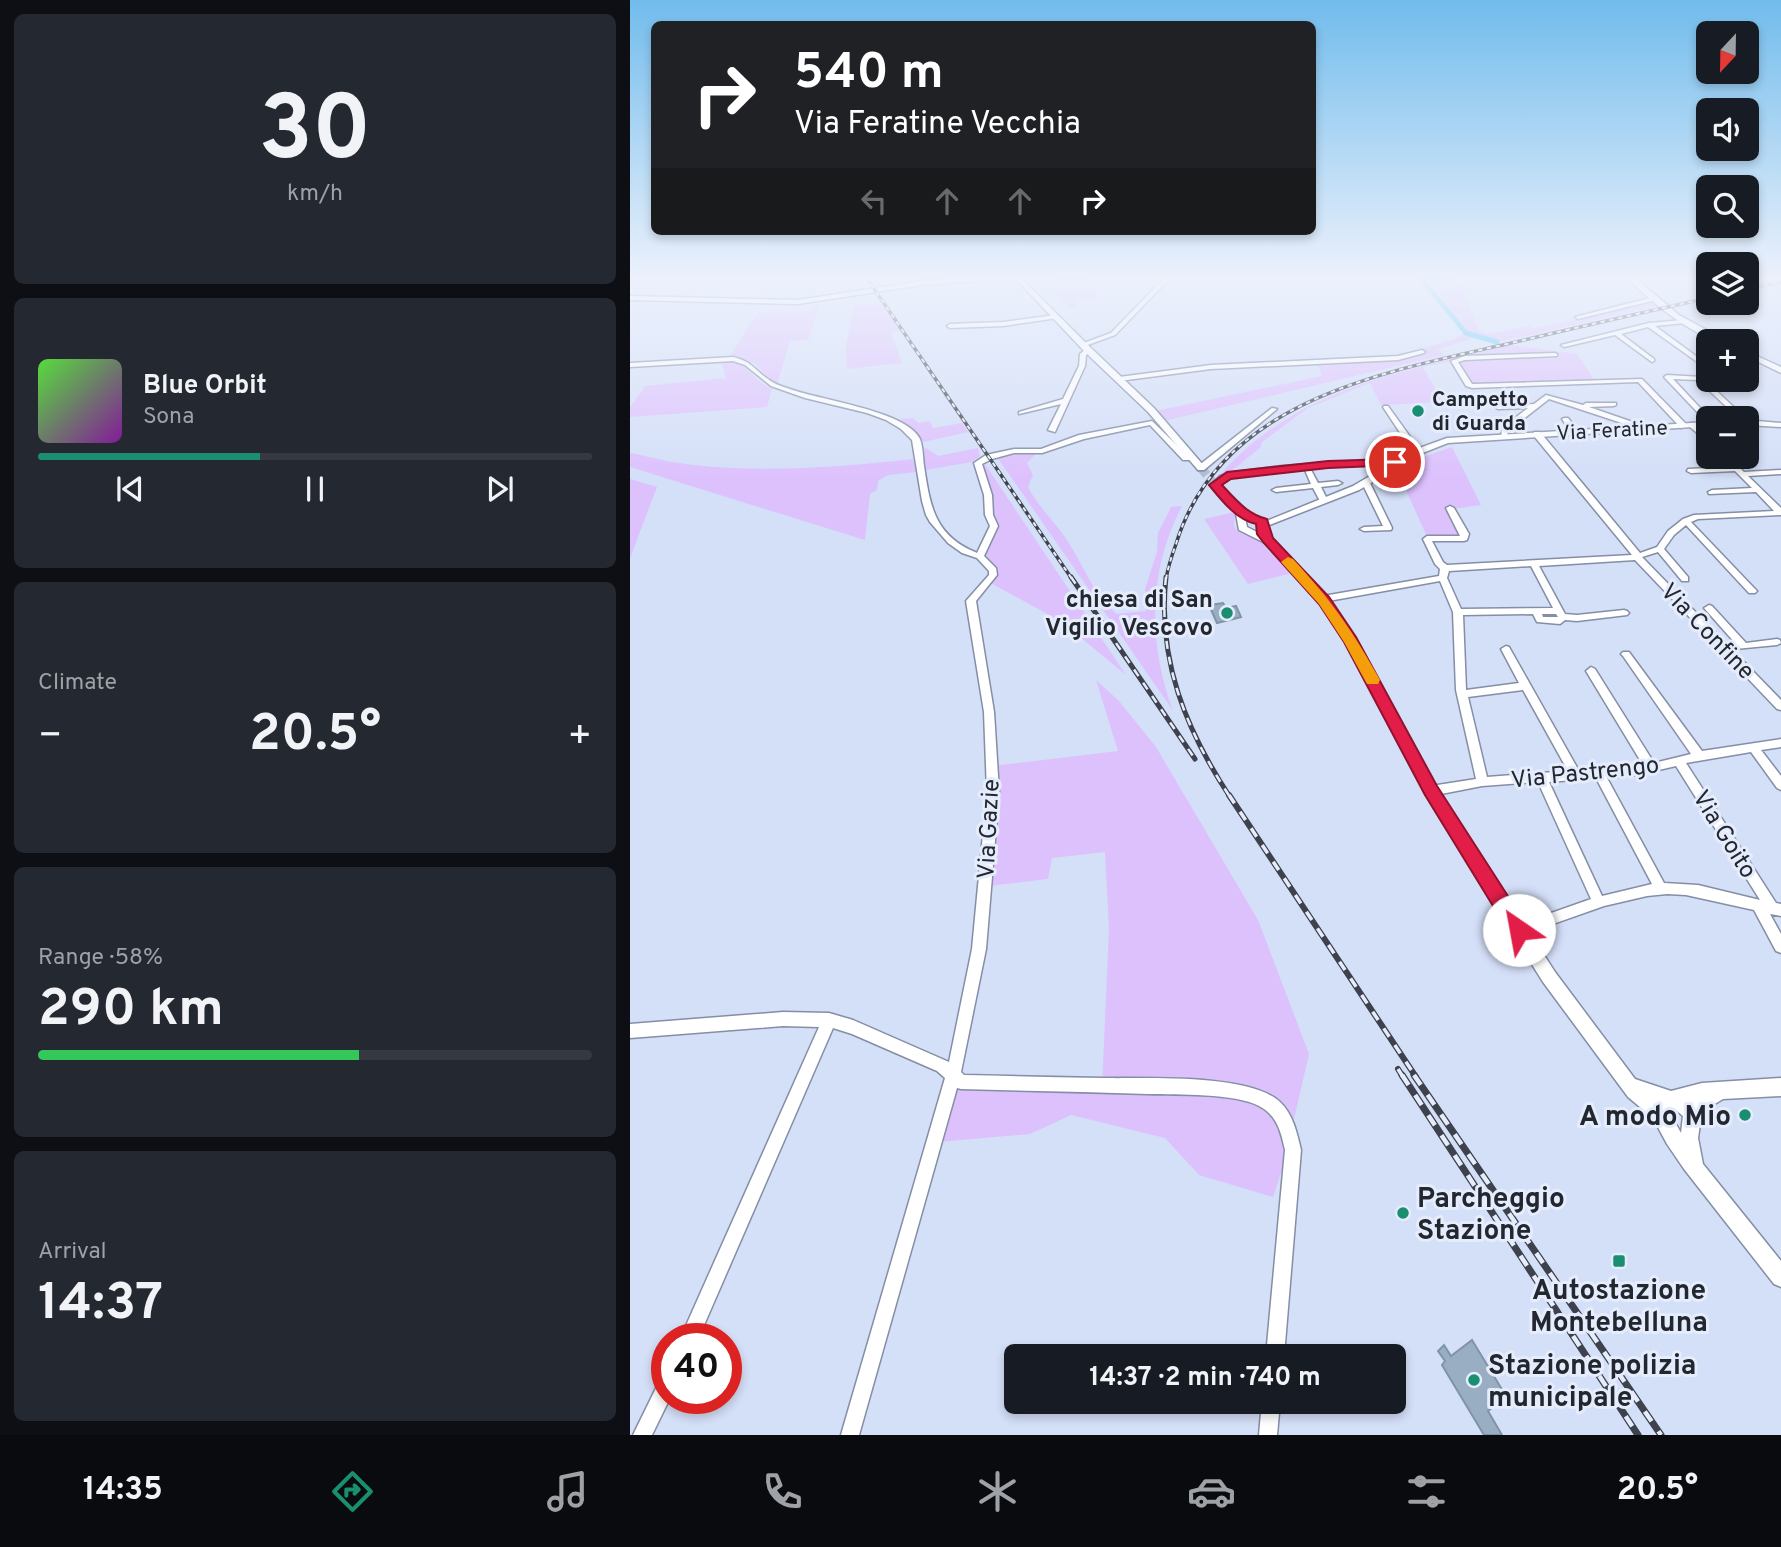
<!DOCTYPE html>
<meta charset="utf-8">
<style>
body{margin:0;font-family:Overpass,sans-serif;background:#242831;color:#f1f3f6;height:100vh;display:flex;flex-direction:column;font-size:26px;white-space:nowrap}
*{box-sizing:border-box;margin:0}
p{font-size:23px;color:#9ea1a6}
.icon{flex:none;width:38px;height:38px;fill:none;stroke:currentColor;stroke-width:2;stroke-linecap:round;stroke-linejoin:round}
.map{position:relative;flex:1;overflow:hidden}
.sheet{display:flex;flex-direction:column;gap:14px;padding:14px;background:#0d0f14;width:630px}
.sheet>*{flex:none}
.top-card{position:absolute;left:21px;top:21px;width:665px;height:214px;border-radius:10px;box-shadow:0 4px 10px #0003;background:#202124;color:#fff;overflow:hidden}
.needle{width:46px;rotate:202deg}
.buttons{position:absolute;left:1066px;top:21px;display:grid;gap:14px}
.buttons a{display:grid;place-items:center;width:63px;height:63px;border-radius:10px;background:#171b24;box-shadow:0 4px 10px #0003;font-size:35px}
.speed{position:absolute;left:21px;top:1323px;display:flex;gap:14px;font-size:35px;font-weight:700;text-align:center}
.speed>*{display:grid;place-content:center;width:91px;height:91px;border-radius:50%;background:#171b24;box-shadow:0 4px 10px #0003;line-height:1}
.speed .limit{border:10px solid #d22;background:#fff;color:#111}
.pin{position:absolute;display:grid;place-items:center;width:60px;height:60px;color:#fff;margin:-30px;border:4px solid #fff;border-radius:50%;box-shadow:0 2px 7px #0007}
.me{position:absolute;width:77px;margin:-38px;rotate:327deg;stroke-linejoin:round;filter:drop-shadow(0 0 5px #0008)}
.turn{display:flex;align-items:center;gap:24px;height:147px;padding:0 28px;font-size:32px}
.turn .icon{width:91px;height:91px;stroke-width:2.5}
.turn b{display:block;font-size:49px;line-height:60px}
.lanes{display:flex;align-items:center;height:66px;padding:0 28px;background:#0003;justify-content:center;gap:35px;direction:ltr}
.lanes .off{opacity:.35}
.big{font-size:52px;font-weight:700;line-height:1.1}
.sheet .widget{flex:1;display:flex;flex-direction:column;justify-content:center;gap:10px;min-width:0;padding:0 24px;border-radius:10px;background:#242831}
.sheet .dial{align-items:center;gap:0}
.dial b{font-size:91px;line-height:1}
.song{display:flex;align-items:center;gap:21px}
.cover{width:84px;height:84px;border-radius:10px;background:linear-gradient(135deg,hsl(110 70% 55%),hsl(290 70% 35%))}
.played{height:7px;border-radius:4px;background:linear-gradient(90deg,#1a8e70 40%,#363941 40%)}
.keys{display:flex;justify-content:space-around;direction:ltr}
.heat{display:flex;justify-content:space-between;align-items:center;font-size:38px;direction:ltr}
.charge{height:10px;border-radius:5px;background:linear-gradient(90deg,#34c759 58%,#363941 0)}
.trip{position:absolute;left:374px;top:1344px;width:402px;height:70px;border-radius:10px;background:#171b24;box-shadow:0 4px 10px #0003;font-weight:700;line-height:70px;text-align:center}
.dock{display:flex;height:112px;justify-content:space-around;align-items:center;background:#090b0e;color:#9ea1a6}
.dock .icon{width:49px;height:49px}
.dock .current{color:#1a8e70}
.dock b{font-size:32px;color:#f1f3f6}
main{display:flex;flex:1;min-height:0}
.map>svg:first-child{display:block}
</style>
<main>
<section class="sheet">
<div class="widget dial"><b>30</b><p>km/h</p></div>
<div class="widget">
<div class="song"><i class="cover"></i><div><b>Blue Orbit</b><p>Sona</p></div></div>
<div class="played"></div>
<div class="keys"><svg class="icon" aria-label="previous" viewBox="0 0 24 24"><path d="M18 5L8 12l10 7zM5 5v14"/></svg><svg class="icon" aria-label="pause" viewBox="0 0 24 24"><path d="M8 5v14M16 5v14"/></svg><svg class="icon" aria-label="next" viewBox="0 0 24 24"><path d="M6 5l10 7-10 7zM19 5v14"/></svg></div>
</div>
<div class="widget"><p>Climate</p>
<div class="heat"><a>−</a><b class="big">20.5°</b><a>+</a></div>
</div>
<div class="widget"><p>Range · 58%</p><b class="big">290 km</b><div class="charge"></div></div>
<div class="widget"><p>Arrival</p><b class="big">14:37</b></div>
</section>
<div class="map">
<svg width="1151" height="1435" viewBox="0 0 1151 1435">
<rect width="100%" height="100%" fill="#d4dff8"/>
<g fill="#ddc1fd">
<polygon points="465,277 465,301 446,301 447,308 439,308 410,279"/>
<polygon points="796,278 828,278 849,331 856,334 901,326 902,329 997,309 1022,301 1028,306 868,342 841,335"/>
<polygon points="228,304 252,304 270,330 261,333 272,363 217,369 216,347 224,305"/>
<polygon points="185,306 189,306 178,340 160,341 147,385 124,363 99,358 121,322 130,312 181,311"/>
<polygon points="833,333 842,339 808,349 814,355 534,421 525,411 692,376 687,363 757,360 827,338"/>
<path d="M881,345L947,354L965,381L834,386L819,362L793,367L822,419L812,402L751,405L740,383L678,408L632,442L630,448L601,471L591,485L586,480C660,389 773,371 881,345Z"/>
<path d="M91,361C121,361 120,379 142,389L137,407L0,417V407L15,386L96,378Z"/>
<polygon points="283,418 288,423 300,421 303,428 332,423 338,432 289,443 271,423 270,419"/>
<polygon points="822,447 851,505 822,509 838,541 798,539 768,472 792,457"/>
<polygon points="296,448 308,456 348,448 350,456 342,462 295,470 291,449"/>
<path d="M386,452L406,454L397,463L403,475L398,487C409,509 428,524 440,545C454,567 465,597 487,614L516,611L515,589L527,552L528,533L541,507L552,506C518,571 518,640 542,709L367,457Z"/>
<path d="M0,453C21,457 42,463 63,465C137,473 210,467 283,459L286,472L258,475L248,481L247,490L240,494L235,540L0,467Z"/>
<polygon points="353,461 496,675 432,622 359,582 364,577 353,557 364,530 361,495 352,467"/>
<polygon points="0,479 27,487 0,558"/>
<polygon points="605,512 604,525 607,531 628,539 662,573 618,584 574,519"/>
<polygon points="466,680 489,701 526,747 628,920 679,1054 653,1167 643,1197 569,1175 535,1138 441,1115 400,1134 308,1142 325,1081 472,1088 479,929 475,852 422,858 418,879 359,886 362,766 488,751"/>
</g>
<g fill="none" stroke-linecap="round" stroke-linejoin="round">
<polyline stroke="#5ec8f3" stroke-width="5" points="790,277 836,333 867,342"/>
</g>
<g fill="#99aec2" stroke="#8094a7" stroke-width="2">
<polygon points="593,603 596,608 606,606 611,617 587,623 579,605"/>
<polygon points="842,1340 876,1396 858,1411 872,1435 854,1435 812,1365 815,1361 808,1351 814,1345 821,1356"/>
</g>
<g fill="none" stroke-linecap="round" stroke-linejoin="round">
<polyline stroke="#b1bad0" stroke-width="9" stroke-dasharray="9 4.5" stroke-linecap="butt" points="571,468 585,485"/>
<defs>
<g id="minor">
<polygon points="350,277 374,277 371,279 292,285 168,304 0,300 0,296 168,300 292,281"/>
<polygon points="535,277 540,278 485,335 455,346 451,346 451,344 481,333"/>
<polygon points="1024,297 1027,299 1026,300 948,319 945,317"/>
<polygon points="426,315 428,316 428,318 373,326 320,328 317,326 320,324 373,322"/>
<polygon points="1053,320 1055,321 1055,323 1025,326 1070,359 1070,361 1066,361 1018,327 991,334 1024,359 1024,361 1022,362 985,335 934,347 931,345 1019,323"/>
<polygon points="456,349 461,350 456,355 455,366 425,432 418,430 431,404 389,414 389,412 433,399 449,366 450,354"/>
<polygon points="792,350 795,352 794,353 768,360 581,369 489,381 486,379 489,377 581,365 768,356"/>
<polygon points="925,353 927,354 927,356 835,360 828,362 842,384 1012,379 1058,426 1051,428 1008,382 842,388 836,386 821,361 835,356"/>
<path d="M103,357C123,362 123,369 138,379C144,384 151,386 157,388C187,400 276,410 290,439C293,447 293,458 294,466C300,505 304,535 345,552L347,553L360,526L355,515L354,495L344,463L356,455L384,449H411L449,435L522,421L558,456L566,458L562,460H553L520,425L454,439L412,453H384L362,459L352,464L362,495L363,515L368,526L354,556L366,568L367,575L346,601L364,712L369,792L356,949L331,1072L334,1075C380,1076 426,1077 472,1078C515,1079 619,1073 650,1102C663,1114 667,1133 671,1150L654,1356H636L655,1150C651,1132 647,1115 629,1106C605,1093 547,1095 518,1094C456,1092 393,1091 331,1089L327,1088L229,1435H211L315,1078L307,1071L222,1034L203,1028L68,1339H50L189,1027L153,1026L0,1038V1024L153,1012L199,1013L223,1020L319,1062L342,949L357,792L354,712L336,601L359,575V571L347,558L332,553L318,543L300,522L296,515L292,501L282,440L271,429L256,420L237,413L175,398L141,386L115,365L103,361L0,367V363Z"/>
<path d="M1037,375L1072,377L1111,414L1103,418H1083L1070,415L1035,378L1034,377ZM1043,379L1068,380L1103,413L1095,416L1074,412Z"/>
<polygon points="916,395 953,405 956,403 986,403 986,405 984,406 959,407 1020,428 1013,430 919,399 878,431 877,438 871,438 872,428 898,408 868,409 866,408 866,406 904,404"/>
<polygon points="754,406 758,406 791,452 790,454 784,454 753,407"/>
<polygon points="642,408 647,409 574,470 568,470 568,466"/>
<polygon points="934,418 938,418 949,432 948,434 942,434 932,419"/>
<polygon points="1060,423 1066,423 1078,436 1078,442 1060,427"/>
<path d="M904,432H910L1010,553L1027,547L1038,531L1053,519L1064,515L1144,511L1126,492L1079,494L1078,492L1082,490L1122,488L1105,471L1061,473L1057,471L1058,469L1101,467L1091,457H1099L1114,472L1151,470V474L1118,476L1151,508V515L1068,519L1061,522L1125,589L1127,591L1125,593H1119L1056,525L1044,535L1034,549L1058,577V581H1052L1028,552L1012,557L1151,700V710L1147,709L1005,560L909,566L935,614L947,615L994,610L997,611L999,613L997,615L947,621L935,620L930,624L907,622L903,614L833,615L836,690L889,683L871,649L876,646L879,647L949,771L1013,765L956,671L961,667L965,669L1024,763L1061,754L993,656L991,654L993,652H999L1072,751L1151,739V747L1131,750L1151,776V790L1147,788L1121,752L1056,763L1146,903L1151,904V916L1140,914L1151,934V953L1146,951L1124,910L1056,895L1037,894L1017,896L974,906L889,936L884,934L883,930L884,926L961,899L908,782L852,786L801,796L797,794L795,791L797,788L801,786L846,779L826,690L823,612L810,581L693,602L688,599L693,596L809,576L810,569L805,564L793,539L797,536H830L816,508L820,506L824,508L839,534L837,540L834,541H802L813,562L817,565L1002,555L904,436ZM901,566L923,608L831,609L817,578L819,571ZM912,614H926L928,617H913ZM893,690L938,771L857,777L838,697ZM1046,766L1130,900L1068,885L1034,883L977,778L1007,775ZM966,778L1022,884L972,896L919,782Z"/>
<polygon points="736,460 769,461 773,463 769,465 736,465 680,468 688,483 708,481 712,483 708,485 691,487 698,501 694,503 691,503 683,488 646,492 642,490 646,488 681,484 674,468 606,476 594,480 588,487 582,487 581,485 590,476 606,472 652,466"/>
<polygon points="733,481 736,481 740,483 762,528 761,530 734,531 730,529 734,527 753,526 732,483"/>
<polygon points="1079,605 1082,606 1116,643 1147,639 1150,640 1151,643 1147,645 1105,649 1103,647 1106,644 1074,608"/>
<polygon points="37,1375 37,1398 40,1398 22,1435 3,1435 31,1378"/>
<polygon points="632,1402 650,1402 647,1435 629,1435"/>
</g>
<g id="tertiary">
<polygon points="384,277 390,277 461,348 524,408 574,466 574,470 568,470 518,412 455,352"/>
<polygon points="1116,420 1151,423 1151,427 1116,425"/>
<polygon points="1078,422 1078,426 818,443 790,454 729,490 637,526 634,527 629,524 723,486 784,450 817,438"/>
<path d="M585,482L588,483L618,512V516L615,517L617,527L641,539L698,598L727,641L806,787L925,972L1005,1079L1041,1091L1072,1083L1151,1078V1096L1093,1099L1078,1108L1071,1117L1068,1138L1073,1164L1151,1261V1287L1144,1284L1054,1169L1037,1144L1023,1118L998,1097L913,982L796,795L716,642L690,602L635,543L609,530L605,509L582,487L580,485ZM1039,1107L1047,1111L1053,1116L1051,1133L1037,1108Z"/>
</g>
<g id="secondary">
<path d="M996,277H1004L1049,315L1097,341C1067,342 1017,298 996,277Z"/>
<polygon points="1116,351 1151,367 1151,373 1116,356"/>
</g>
</defs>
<use href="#minor" stroke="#848ea5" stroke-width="3"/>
<use href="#tertiary" stroke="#848ea5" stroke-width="3"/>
<use href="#secondary" stroke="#848ea5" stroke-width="3"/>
<use href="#minor" fill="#fff" fill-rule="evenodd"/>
<use href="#tertiary" fill="#fff" fill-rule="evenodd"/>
<use href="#secondary" fill="#fff" fill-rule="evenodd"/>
<defs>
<g id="rail-far3">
<polyline points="236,277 442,579"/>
<polyline points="1116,289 1151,282"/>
<path d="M536,579C538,567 542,555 546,544C590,401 750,373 877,344C944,328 1011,313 1078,298"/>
</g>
<g id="rail-far2">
<polyline points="441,577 565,759"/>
<path d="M536,577C527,660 556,730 600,797"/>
</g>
<g id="rail-far1">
<polyline points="599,795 786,1077"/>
<polyline points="768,1069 773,1077"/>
</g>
<g id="rail">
<polyline points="772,1075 1008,1435"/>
<polyline points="784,1075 1031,1435"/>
</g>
</defs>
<use href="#rail-far3" stroke="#3d424d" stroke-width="3.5"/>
<use href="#rail-far2" stroke="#3d424d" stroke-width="5"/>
<use href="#rail-far1" stroke="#3d424d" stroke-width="6"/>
<use href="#rail" stroke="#3d424d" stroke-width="7"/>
<use href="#rail-far3" stroke="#e5ecfc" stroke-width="2" stroke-dasharray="4.5" stroke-linecap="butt"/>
<use href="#rail-far2" stroke="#e5ecfc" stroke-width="2.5" stroke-dasharray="8" stroke-linecap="butt"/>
<use href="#rail-far1" stroke="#e5ecfc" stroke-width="3.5" stroke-dasharray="10" stroke-linecap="butt"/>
<use href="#rail" stroke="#e5ecfc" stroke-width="4.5" stroke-dasharray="12" stroke-linecap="butt"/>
</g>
<linearGradient id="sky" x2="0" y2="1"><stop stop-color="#71bcec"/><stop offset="0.58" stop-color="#ecf1fc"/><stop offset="1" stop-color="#ecf1fc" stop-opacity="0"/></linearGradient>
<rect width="1151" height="478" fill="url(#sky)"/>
<path fill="#e11d48" stroke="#92132f" stroke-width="2" d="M765,459L769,460V465L698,468L601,479L592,485C606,500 617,514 637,519L643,538L699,597L726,637L807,786L896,924L899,930L896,937L889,939L882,937L795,795L714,642L689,604L634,543L627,534L626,524C606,519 592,501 579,485L597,472L698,461Z"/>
<path fill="#f59e0b" d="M658,557L663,559C701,600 723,631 750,680L748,684H737L714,642L689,604L651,562Z"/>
<g fill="#1a8e70" stroke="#e5ecfc" stroke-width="2.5">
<circle cx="788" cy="411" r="7"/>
<circle cx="597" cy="613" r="7"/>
<circle cx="1115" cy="1115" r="7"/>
<circle cx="773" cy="1213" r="7"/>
<rect x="982" y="1254" width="14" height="14" rx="3.5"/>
<circle cx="844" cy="1380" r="7"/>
</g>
<g text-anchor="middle" stroke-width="6" stroke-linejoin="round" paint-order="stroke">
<g font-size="21" font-weight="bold" fill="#232730" stroke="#e5ecfc" text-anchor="start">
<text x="802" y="406">Campetto<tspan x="802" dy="24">di Guarda</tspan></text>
</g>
<g font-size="21" fill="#232730" stroke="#e5ecfc">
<text transform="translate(982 430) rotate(-3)" y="7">Via Feratine</text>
</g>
<g font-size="24" font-weight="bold" fill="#232730" stroke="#e5ecfc" text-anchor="end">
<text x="583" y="607">chiesa di San<tspan x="583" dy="28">Vigilio Vescovo</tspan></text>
</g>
<g font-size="24" fill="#232730" stroke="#e5ecfc">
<text transform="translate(1078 631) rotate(46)" y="8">Via Confine</text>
<text transform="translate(955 772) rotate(-6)" y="8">Via Pastrengo</text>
<text transform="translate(358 829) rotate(-87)" y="8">Via Gazie</text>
<text transform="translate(1095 834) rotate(58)" y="8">Via Goito</text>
</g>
<g font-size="28" font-weight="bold" fill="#232730" stroke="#e5ecfc" text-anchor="start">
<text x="1101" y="1125" text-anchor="end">A modo Mio</text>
<text x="787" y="1207">Parcheggio<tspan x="787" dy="32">Stazione</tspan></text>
<text x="989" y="1299" text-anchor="middle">Autostazione<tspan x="989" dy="32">Montebelluna</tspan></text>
<text x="858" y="1374">Stazione polizia<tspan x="858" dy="32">municipale</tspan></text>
</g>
</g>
</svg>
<div class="buttons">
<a><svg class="needle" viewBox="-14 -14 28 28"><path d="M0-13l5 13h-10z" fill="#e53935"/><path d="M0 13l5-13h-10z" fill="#9ea1a6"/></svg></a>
<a><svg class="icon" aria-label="sound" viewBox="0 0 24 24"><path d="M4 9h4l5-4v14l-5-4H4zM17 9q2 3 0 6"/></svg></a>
<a><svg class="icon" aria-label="search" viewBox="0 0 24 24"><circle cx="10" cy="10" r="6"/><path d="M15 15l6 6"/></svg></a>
<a><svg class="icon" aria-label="layers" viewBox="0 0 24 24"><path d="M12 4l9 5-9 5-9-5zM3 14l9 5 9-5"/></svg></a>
<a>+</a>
<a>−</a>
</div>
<div class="speed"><div class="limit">40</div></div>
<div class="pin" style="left:765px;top:462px;background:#d93025"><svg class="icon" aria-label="arrive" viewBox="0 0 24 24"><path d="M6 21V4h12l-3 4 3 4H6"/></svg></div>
<svg class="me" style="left:889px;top:930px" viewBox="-20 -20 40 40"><circle r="19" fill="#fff"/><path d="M0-13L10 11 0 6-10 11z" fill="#e11d48"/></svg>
<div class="trip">14:37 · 2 min · 740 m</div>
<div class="top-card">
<div class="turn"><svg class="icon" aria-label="right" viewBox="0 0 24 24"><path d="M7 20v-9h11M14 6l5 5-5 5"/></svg><div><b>540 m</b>Via Feratine Vecchia</div></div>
<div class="lanes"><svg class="icon off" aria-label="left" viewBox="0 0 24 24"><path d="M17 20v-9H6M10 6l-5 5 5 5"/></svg><svg class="icon off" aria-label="ahead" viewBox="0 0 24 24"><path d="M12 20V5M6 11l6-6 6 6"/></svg><svg class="icon off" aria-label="ahead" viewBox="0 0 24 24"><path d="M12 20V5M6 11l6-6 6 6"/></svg><svg class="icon" aria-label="right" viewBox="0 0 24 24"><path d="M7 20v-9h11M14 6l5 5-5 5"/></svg></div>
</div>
</div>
</main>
<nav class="dock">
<b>14:35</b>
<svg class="icon current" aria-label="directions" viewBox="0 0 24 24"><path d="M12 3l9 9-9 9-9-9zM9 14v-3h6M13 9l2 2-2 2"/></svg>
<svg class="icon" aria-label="music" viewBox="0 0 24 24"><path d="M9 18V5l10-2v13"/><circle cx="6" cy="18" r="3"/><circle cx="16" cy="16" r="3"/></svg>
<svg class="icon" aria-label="phone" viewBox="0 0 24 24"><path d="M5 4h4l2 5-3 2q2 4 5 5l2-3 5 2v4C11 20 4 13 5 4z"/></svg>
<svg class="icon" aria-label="climate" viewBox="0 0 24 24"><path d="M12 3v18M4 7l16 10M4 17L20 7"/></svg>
<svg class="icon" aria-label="car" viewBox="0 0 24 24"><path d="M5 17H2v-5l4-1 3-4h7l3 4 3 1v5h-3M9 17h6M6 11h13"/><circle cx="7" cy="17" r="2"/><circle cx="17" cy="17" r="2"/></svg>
<svg class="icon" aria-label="filters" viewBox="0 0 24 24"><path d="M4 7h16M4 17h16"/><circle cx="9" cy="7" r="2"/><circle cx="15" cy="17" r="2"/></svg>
<b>20.5°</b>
</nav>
